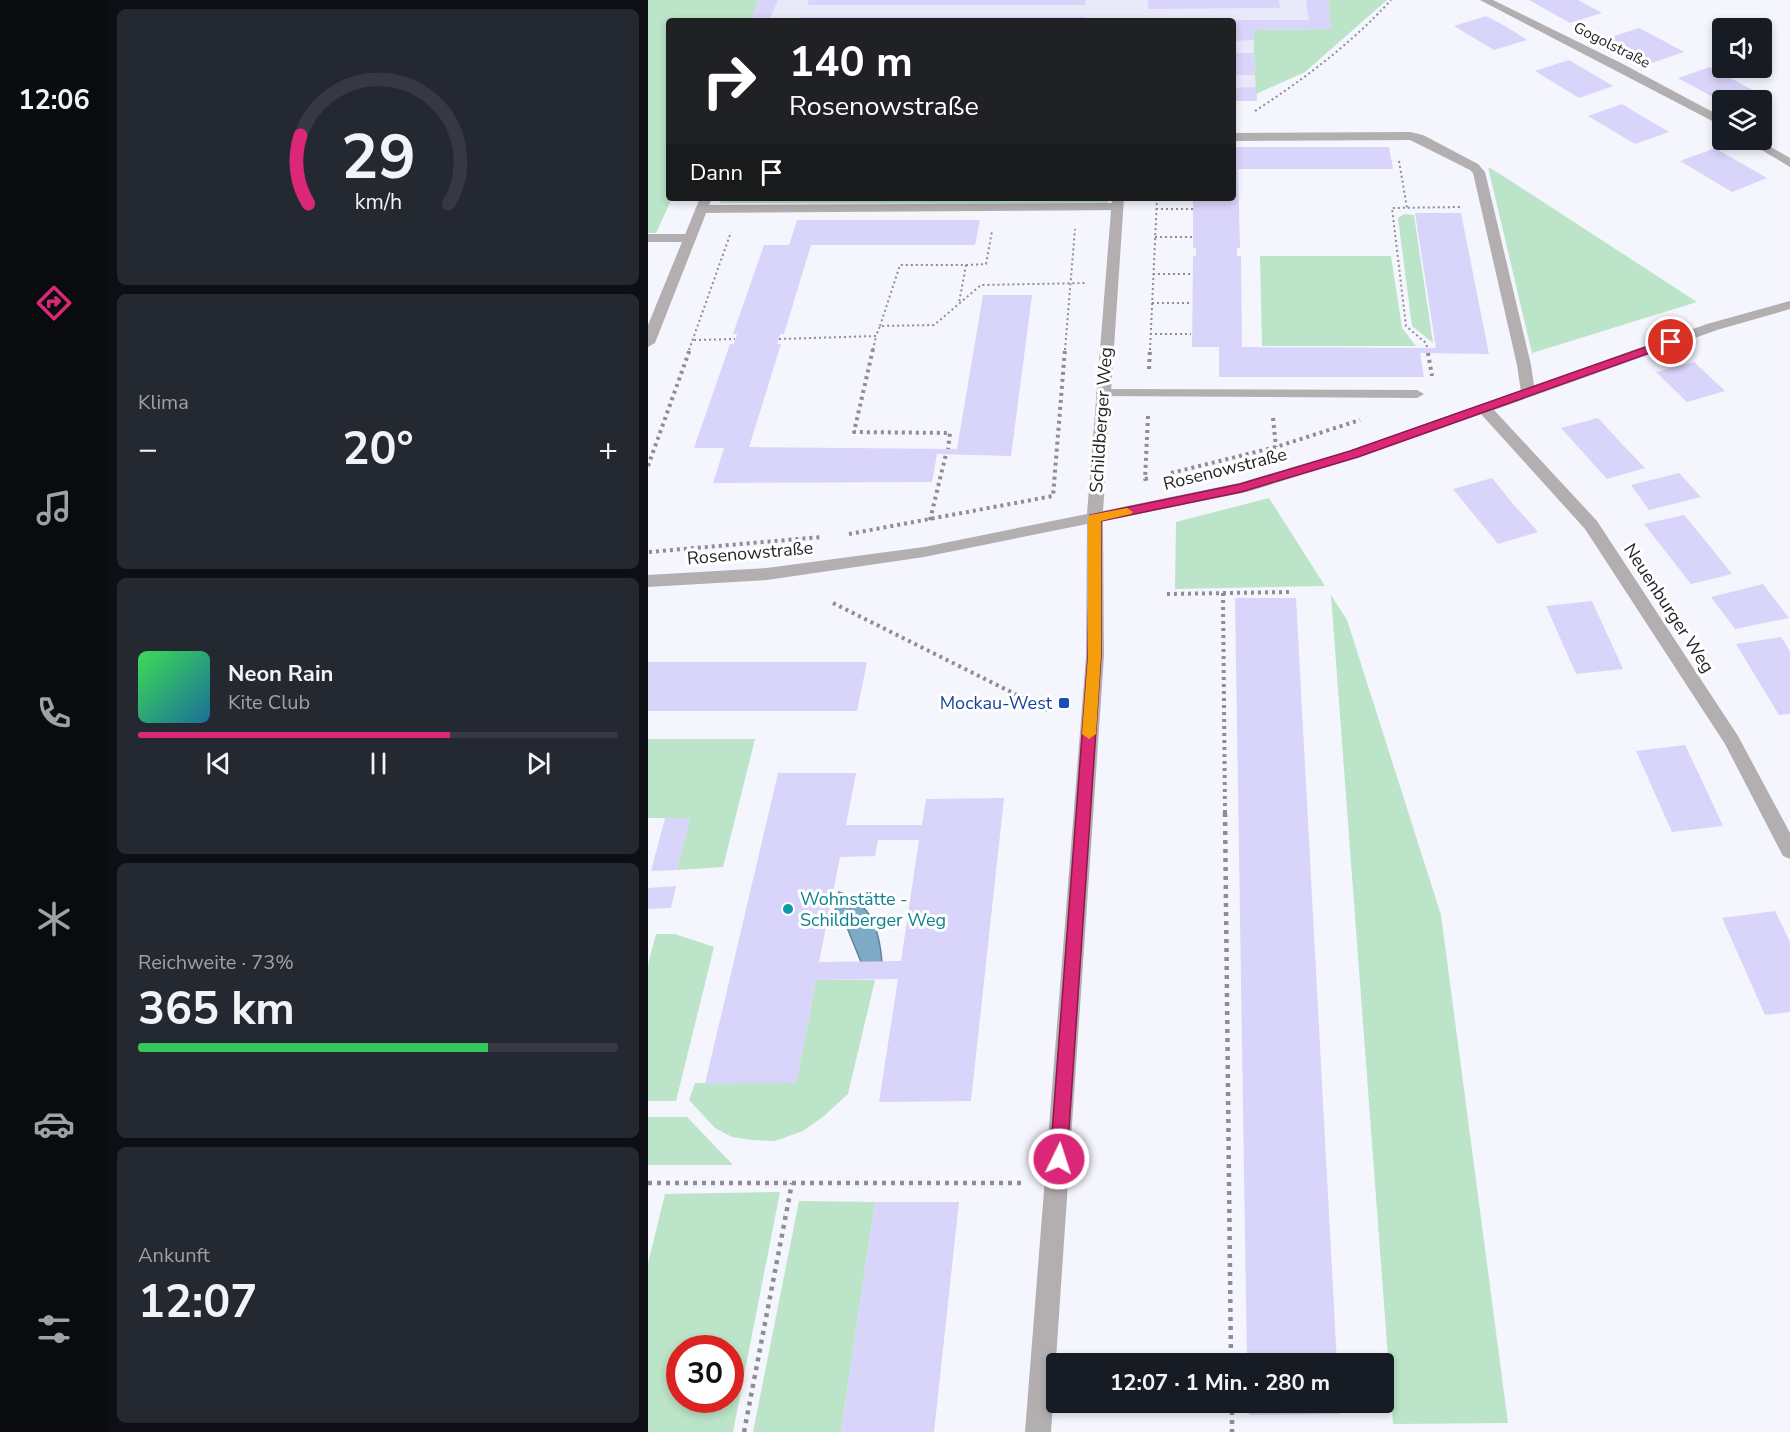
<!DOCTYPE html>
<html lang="de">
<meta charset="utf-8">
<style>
body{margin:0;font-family:"Nunito Sans",sans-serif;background:#242831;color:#f1f3f6;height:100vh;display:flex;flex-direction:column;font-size:22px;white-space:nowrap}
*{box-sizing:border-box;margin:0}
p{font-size:20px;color:#9ea1a6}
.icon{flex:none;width:33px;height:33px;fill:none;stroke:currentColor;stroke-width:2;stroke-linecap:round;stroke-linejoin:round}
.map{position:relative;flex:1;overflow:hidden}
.sheet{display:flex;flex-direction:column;gap:9px;padding:9px;background:#0d0f14;width:540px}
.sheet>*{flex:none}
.guide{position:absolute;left:18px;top:18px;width:570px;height:183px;border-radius:6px;box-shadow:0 3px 9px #0003;background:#202124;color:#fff;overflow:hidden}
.tools{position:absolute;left:1064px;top:18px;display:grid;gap:12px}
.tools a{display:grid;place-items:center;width:60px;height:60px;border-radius:6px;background:#171b24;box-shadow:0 3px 9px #0003;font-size:30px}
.speed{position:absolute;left:18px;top:1335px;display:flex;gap:12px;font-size:30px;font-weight:700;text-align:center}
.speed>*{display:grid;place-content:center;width:78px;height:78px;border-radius:50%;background:#171b24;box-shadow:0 3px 9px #0003;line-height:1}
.speed .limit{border:9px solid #d22;background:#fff;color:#111}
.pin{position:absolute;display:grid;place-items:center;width:51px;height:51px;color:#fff;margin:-26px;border:3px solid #fff;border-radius:50%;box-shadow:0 2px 6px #0007}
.me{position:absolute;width:66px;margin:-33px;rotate:4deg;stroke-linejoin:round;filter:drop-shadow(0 0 4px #0008)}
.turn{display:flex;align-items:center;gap:21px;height:126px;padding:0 24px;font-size:27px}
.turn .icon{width:78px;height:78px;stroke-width:2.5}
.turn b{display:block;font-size:42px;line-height:51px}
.then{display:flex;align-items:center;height:57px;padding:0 24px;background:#0003;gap:12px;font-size:22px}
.big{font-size:45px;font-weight:700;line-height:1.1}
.sheet .widget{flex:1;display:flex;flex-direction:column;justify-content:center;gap:9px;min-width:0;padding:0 21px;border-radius:9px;background:#242831}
.sheet .dial{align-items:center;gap:0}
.dial svg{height:156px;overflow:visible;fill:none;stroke:#363941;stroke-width:7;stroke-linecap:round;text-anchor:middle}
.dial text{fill:#f1f3f6;stroke:none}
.song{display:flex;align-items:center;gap:18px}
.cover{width:72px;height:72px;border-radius:9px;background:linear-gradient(135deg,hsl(130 70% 55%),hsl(200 70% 35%))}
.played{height:6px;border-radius:3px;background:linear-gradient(90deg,#db2777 65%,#363941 65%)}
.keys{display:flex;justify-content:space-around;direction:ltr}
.heat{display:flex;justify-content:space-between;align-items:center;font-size:33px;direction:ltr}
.charge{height:9px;border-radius:4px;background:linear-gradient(90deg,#34c759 73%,#363941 0)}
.trip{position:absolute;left:398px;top:1353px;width:348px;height:60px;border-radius:6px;background:#171b24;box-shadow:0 3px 9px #0003;font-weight:700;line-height:60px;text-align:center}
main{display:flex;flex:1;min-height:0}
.menu{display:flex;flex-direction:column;width:108px;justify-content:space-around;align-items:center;background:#090b0e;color:#9ea1a6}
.menu .icon{width:42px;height:42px}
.menu .selected{color:#db2777}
.menu b{font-size:27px;color:#f1f3f6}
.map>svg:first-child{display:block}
</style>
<main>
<nav class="menu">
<b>12:06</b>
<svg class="icon selected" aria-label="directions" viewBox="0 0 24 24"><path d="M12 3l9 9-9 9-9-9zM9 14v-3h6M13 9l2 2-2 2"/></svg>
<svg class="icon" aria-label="music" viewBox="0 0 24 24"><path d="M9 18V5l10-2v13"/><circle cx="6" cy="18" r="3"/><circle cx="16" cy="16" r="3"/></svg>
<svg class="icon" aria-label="phone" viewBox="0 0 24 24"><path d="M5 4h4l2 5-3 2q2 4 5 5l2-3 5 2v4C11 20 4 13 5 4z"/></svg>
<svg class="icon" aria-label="climate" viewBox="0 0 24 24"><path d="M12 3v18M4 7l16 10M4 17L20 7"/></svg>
<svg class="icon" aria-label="car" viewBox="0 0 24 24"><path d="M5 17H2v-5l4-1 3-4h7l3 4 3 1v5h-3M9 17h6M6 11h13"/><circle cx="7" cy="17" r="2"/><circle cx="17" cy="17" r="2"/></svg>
<svg class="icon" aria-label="filters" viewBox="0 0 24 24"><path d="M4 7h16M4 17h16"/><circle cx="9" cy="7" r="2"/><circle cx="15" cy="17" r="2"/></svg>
</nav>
<section class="sheet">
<div class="widget dial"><svg viewBox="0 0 100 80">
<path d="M14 69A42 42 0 1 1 86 69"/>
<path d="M14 69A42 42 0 0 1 10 34" stroke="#db2777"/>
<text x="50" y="56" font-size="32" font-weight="700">29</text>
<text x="50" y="72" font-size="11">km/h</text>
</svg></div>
<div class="widget"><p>Klima</p>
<div class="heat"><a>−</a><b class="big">20°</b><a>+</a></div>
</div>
<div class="widget">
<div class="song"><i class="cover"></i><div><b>Neon Rain</b><p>Kite Club</p></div></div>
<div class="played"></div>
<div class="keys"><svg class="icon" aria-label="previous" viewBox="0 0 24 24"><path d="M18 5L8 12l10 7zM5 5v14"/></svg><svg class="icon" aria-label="pause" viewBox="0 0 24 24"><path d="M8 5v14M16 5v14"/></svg><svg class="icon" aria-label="next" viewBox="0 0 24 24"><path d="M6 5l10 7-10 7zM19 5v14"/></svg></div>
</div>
<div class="widget"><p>Reichweite · 73%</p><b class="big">365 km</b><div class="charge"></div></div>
<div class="widget"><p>Ankunft</p><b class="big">12:07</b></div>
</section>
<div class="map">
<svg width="1142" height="1432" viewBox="0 0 1142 1432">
<rect width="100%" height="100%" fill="#f5f5fe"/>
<polygon fill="#e9e9fa" points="111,0 680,0 684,29 605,30 609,101 585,101 585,21 102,21"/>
<g fill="#bbe4c8" fill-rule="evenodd">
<polygon points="0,0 111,0 102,21 21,21 21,198 24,198 8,233 0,233"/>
<polygon points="680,0 739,0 657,72 608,94 605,30 683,29"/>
<polygon points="840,167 852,174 1049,302 884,353"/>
<polygon points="74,198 460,198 460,204 72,203"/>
<polygon points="756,214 766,215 785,343 764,326 750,218"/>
<polygon points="612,256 743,256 754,328 768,346 614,346"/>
<polygon points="621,498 677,586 527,589 528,522"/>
<polygon points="683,595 699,620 793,915 860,1423 745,1424"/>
<polygon points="0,739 107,739 75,867 29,870 42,818 0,818"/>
<polygon points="8,934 27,934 66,947 28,1101 0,1101 0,965"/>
<polygon points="168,980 227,980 200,1094 176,1116 155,1131 127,1141 104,1140 84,1137 67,1128 41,1100 47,1083 148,1083"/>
<polygon points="0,1117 39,1117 85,1165 0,1165"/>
<path d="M132,1192L85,1432H0V1263L17,1194ZM32,1348H82V1400H32Z"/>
<polygon points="151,1201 227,1202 193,1432 105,1432"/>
</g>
<path fill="#7dabc7" stroke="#638398" stroke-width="1.5" d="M191,892C224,904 231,929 234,962H213L198,925L187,911Z"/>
<g fill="#d9d4f9" fill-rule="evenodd">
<polygon points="111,0 130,0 121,21 102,21"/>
<polygon points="161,0 438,0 437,5 159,5"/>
<polygon points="500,0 631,0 632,8 500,9"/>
<polygon points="658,0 680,0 684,29 605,30 605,40 585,41 585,20 661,20"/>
<polygon points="881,0 930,0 954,13 922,23"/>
<polygon points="838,16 859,27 879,40 846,50 806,26"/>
<polygon points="154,17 437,17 436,21 153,21"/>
<polygon points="991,28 1014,40 1036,52 1004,63 960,38"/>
<polygon points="585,53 606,53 607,75 585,75"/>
<polygon points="921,60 965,86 931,98 887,71"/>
<polygon points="1062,67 1110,93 1089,100 1074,102 1030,78"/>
<polygon points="608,87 609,101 585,101 585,88"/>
<polygon points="974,104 997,118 1021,132 987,144 940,116"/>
<polygon points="585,147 741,147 745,169 590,169 592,248 589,248 589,256 593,256 594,347 788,348 767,213 813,213 841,354 772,353 776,377 571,377 571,347 544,347 545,256 548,256 548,248 545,248 545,198 585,198"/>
<polygon points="1067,148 1119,178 1084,192 1032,161"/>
<polygon points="149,220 332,220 327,245 163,245 136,334 132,334 131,339 129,344 133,344 101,447 309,449 335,295 384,295 363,456 289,454 284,482 65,483 76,448 46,448 82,344 86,344 89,334 85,334 116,245 141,245"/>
<polygon points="1046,362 1077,391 1039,402 1008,372"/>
<polygon points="950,418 973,443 997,468 959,479 913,428"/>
<polygon points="1031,473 1053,497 1001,510 983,485"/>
<polygon points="844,478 866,505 890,532 850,544 805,489"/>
<polygon points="1036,515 1060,544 1084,574 1043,584 996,524"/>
<polygon points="1115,584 1141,618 1087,629 1063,597"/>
<polygon points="587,598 648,598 689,1364 599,1364"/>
<polygon points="944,601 975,669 928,674 898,606"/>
<polygon points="1133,637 1142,651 1142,714 1131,715 1088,644"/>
<polygon points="0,662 219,662 209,711 0,711"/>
<polygon points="1037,745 1056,785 1075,826 1024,832 988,751"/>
<path d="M130,773H208L198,825H274L278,799L356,798L323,1101L231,1102L250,979L168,980L148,1083L57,1084ZM230,840H271L253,961L171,962L192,857L227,856Z"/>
<polygon points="17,818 42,818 29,870 3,871"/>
<polygon points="28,886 23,908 0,909 0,888"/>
<polygon points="1127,911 1142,942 1142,1012 1117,1015 1074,918"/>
<polygon points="227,1202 311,1202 286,1432 193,1432"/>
<polygon points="600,1402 691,1402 692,1414 601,1415"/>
</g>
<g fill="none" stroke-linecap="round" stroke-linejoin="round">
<g stroke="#8d8d93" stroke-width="2" stroke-dasharray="2 3" stroke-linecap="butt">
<path d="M607,111C656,79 703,44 743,0"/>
<polyline points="751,161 759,208"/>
<polyline points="508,209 545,209"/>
<polyline points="507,237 545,237"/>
<polyline points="318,265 338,264 344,231"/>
<polyline points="505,274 544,274"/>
<polyline points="504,303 544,303"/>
<polyline points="232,326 252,265 318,265 311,303"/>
<polyline points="502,334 543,334"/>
<polyline points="131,339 228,336 232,326 286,325 333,285 438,283"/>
<polyline points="46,340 87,339"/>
<polyline points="779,347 778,343 758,326 744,208 812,207"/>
<polyline points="41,350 83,232"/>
<polyline points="225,350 228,336"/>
<polyline points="417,350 427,229"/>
<polyline points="502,350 509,198"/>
</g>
<g stroke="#8d8d93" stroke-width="4" stroke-dasharray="3 4" stroke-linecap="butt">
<polyline points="225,349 206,432 302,433 300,449"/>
<polyline points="780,353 784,376"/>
<polyline points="501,369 502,349"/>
<polyline points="500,416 497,479 501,478"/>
<polyline points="625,418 628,447"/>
<polyline points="0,466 42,349"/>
<polyline points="523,473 628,447 712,420"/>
<polyline points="282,520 298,454"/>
<polyline points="201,534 405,496 417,349"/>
<polyline points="1,552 173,537"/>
<polyline points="575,593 577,815"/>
<polyline points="519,594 642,592"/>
<polyline points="185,603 399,710"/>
</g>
<g stroke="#8d8d93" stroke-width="4.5" stroke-dasharray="4 5" stroke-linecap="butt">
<polyline points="577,813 583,1364"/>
<polyline points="0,1183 378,1183"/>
<polyline points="584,1402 584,1432"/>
<polyline points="96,1432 144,1183"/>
</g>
<g fill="#b3aeb0" fill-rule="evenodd">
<polygon points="762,132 775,135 830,164 837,172 883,365 887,392 885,395 875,395 873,392 869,365 825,173 822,170 762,140 585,141 585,133"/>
<polygon points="469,203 475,207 474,210 53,213 47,209 53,205"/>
<polygon points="0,234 42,234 49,238 42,242 0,242"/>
<polygon points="455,389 769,390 776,394 769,398 450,396 448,393 450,390"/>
</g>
<g fill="#b3aeb0" fill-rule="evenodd">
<polygon points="832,0 845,0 973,63 1074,117 1074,126"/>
<polygon points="1097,140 1111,140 1142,158 1142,167"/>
<polygon points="52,198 64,198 7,343 0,347 0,325"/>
<polygon points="464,198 476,198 455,511 591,483 701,451 1059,324 1142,301 1142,309 1069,330 846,410 949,521 1090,736 1142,833 1142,859 1135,856 1077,744 937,529 833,414 711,457 599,492 455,521 456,656 403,1432 377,1432 438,656 439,524 276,557 119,580 0,587 0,575 119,568 276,547 439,514"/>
</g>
</g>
<polygon fill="#db2777" stroke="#8e194d" stroke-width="1.5" points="1023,338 1028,342 1027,344 710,457 593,492 453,521 453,656 419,1159 417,1165 411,1167 405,1165 402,1159 440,656 442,515 592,484 702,451"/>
<polygon fill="#f59e0b" points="479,508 485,512 483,514 453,521 453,656 448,734 441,739 434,734 440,656 440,518 442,515"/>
<rect fill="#1a4fb4" stroke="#fff" stroke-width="2" x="410" y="697" width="12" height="12" rx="3"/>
<circle fill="#0f9aa8" stroke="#fff" stroke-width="2" cx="140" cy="909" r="6"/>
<g text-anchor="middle" stroke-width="6" stroke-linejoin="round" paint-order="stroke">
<g font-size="15" fill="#262629" stroke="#fff">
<text transform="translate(964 45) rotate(27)" y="5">Gogolstraße</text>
</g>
<g font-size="18" fill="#262629" stroke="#fff">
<text transform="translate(453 420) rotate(-86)" y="6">Schildberger Weg</text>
<text transform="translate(577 469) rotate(-14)" y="6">Rosenowstraße</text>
<text transform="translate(102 553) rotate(-5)" y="6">Rosenowstraße</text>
<text transform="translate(1021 608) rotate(57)" y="6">Neuenburger Weg</text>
</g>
<g font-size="18" fill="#164399" stroke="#fff" text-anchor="end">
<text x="404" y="709">Mockau-West</text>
</g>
<g font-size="18" fill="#0d838f" stroke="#fff" text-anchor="start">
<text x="152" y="905">Wohnstätte -<tspan x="152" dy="21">Schildberger Weg</tspan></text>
</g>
</g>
</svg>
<div class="tools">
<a><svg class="icon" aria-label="sound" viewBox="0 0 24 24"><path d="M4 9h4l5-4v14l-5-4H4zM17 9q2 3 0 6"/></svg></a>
<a><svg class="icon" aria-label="layers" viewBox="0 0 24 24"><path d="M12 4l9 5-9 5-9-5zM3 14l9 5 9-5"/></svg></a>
</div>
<div class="speed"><div class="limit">30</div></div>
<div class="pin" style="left:1023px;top:342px;background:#d93025"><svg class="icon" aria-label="arrive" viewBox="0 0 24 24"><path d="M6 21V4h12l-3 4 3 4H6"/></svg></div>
<svg class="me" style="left:411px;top:1159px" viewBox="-20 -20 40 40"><circle r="17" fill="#db2777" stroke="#fff" stroke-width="3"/><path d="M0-11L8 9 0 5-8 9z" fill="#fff"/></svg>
<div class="trip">12:07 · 1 Min. · 280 m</div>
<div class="guide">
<div class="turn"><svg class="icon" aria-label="right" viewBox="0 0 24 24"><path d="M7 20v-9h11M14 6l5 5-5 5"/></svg><div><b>140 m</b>Rosenowstraße</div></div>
<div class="then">Dann<svg class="icon" aria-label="arrive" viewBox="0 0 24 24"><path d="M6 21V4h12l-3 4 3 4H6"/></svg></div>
</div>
</div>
</main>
